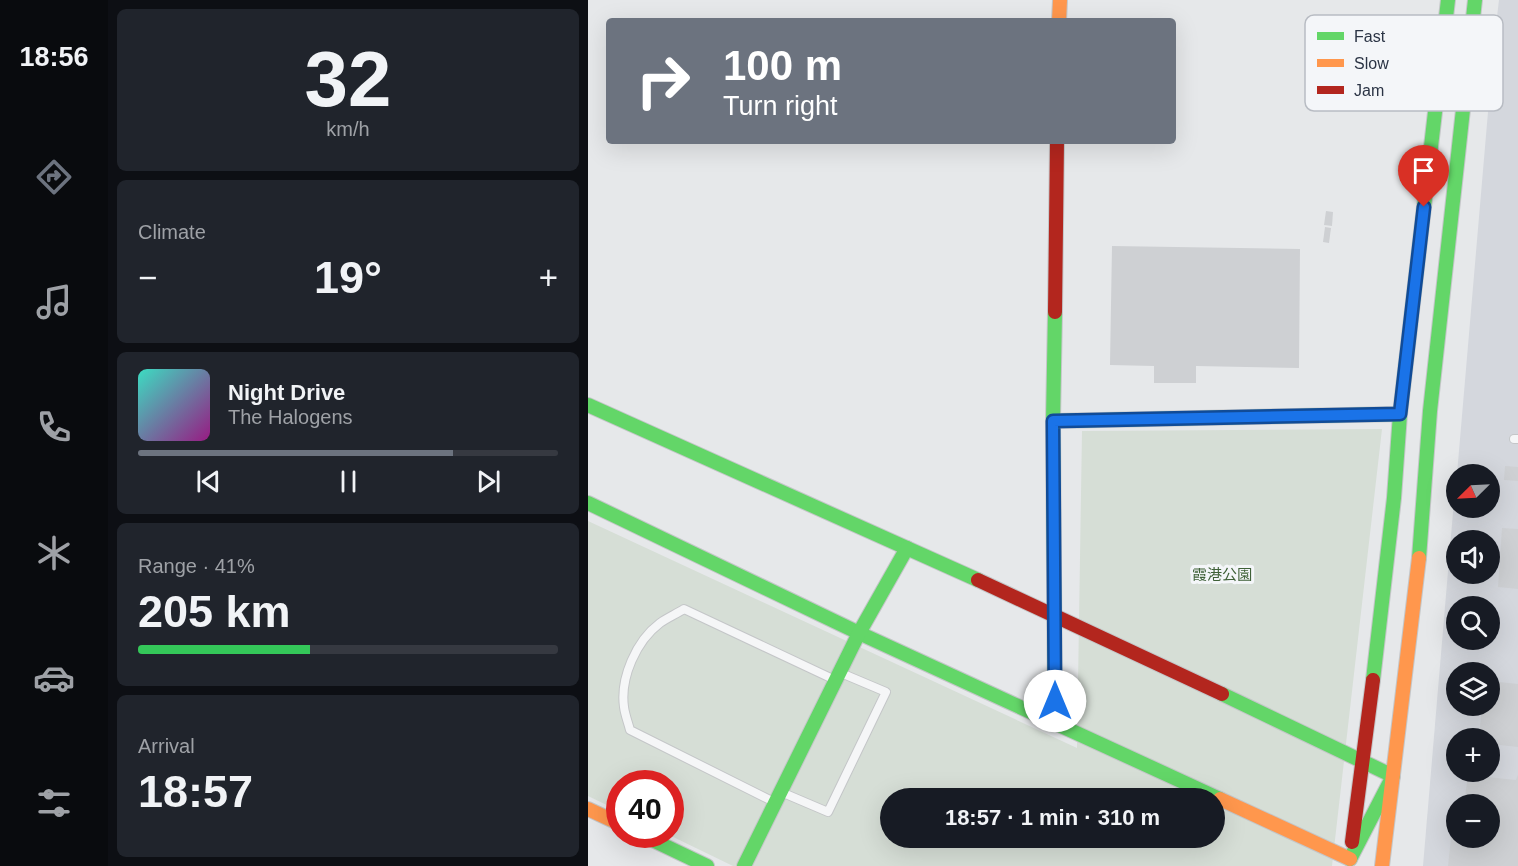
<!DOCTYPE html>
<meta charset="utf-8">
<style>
body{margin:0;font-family:Arial,"Noto Sans JP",sans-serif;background:#20242c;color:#f1f3f6;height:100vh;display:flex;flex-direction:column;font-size:22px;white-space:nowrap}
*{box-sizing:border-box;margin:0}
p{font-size:20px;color:#9ea1a6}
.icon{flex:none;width:33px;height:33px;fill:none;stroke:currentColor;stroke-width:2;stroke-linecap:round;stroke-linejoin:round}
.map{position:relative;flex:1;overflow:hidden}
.panel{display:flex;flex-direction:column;gap:9px;padding:9px;background:#0d0f14;width:480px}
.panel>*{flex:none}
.guide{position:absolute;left:18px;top:18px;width:570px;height:126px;border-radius:6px;box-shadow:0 6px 24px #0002;background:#6c737f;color:#fff;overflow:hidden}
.needle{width:39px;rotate:246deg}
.fabs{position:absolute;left:858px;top:464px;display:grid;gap:12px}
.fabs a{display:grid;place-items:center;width:54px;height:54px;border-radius:50%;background:#171b24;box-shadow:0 6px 24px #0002;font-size:30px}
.speed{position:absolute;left:18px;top:770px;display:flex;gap:12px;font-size:30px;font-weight:700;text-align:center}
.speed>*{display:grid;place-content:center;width:78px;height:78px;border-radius:50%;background:#171b24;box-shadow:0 6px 24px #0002;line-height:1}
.speed .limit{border:9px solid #d22;background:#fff;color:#111}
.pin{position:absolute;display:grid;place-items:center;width:51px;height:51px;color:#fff;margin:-62px -26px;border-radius:50% 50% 50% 0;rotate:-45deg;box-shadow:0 0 6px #0007}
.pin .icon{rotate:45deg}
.me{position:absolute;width:66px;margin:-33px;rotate:0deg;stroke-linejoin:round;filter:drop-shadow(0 0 4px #0008)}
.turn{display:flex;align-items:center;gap:21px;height:126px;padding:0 18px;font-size:27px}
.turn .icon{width:78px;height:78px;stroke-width:2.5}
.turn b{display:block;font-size:42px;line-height:51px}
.big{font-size:45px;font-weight:700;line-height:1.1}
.panel .card{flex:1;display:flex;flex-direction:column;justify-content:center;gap:9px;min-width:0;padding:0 21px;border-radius:9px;background:#20242c}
.panel .dial{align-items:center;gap:0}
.dial b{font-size:78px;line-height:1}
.song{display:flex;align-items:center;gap:18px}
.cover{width:72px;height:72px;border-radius:9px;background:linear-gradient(135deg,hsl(170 70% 55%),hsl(310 70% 35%))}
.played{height:6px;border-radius:3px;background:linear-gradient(90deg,#6c737f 75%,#363941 75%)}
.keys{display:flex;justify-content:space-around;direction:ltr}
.heat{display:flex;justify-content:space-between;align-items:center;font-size:33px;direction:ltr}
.charge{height:9px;border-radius:4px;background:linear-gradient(90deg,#34c759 41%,#363941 0)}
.trip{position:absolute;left:292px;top:788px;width:345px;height:60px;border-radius:30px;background:#171b24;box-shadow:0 6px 24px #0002;font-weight:700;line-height:60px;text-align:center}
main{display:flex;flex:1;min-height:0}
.tab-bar{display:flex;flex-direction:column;width:108px;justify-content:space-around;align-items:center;background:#090b0e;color:#9ea1a6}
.tab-bar .icon{width:42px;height:42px}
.tab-bar .selected{color:#6c737f}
.tab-bar b{font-size:27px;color:#f1f3f6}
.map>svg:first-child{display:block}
</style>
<main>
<nav class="tab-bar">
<b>18:56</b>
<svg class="icon selected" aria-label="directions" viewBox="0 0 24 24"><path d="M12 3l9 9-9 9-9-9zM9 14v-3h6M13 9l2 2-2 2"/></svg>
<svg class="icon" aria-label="music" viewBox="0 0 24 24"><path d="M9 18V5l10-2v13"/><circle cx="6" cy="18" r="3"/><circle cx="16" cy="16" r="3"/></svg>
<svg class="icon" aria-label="phone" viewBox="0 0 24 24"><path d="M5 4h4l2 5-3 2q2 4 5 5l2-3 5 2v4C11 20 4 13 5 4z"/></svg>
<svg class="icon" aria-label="climate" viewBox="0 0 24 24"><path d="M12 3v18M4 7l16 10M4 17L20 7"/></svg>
<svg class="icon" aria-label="car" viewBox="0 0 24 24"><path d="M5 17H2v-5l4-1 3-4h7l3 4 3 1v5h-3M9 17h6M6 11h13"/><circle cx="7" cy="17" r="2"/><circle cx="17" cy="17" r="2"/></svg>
<svg class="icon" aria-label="filters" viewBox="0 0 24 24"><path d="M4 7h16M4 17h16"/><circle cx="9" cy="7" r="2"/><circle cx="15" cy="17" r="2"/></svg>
</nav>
<section class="panel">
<div class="card dial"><b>32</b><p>km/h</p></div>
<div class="card"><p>Climate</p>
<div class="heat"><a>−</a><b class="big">19°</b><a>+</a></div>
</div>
<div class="card">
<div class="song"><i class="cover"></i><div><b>Night Drive</b><p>The Halogens</p></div></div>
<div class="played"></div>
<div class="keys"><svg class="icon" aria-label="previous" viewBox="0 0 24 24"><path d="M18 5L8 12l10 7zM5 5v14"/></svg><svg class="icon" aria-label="pause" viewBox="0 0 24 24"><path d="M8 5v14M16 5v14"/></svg><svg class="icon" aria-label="next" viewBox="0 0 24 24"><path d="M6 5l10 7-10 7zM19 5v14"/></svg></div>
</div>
<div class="card"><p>Range · 41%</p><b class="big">205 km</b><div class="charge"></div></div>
<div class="card"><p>Arrival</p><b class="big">18:57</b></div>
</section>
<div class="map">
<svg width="930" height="866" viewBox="0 0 930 866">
<rect width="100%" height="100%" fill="#e6e8ea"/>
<path fill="#d4d7dd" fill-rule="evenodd" d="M911,0H930V866H835L868,477V507H902V474H869L906,42ZM868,540H902V573H868ZM868,606H902V639H868ZM868,672H902V705H868ZM868,738H902V771H868ZM868,804H902V837H868Z"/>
<path fill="#d6ded6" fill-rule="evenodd" d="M794,429L744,866H145L79,834H82V783H32L31,811L0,796V521L489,748L494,431ZM303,798H627V837H303Z"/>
<g fill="#ced0d3">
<polygon points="738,211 745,212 744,226 736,225"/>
<polygon points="737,227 743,228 741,243 735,242"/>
<polygon points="524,246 712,249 711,368 608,366 608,383 566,383 566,366 522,365"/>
<polygon points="917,466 930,467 930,481 916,480"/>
<polygon points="914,528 930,529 930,589 910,587"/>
<polygon points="902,681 930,684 930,747 902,744 902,738 891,738 894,705 902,705"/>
<polygon points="880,775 928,780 930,775 930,866 860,866 866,809 868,810 868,837 902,837 902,804 876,804"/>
</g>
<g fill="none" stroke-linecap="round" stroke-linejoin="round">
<defs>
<g id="lane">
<polyline points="926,439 930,439"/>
<polyline points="193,792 240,812 298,692 253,673"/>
<path d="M186,802L42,730C40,722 37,715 36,707C32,678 48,641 72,623C79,618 88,614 96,609L247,680"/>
</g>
<g id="fast">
<polyline points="467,312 465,421 467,723"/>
<polyline points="0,405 390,580"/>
<polyline points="465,421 812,414"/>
<polyline points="0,503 271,633 632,799"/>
<polyline points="831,558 842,411 887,0"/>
<polyline points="785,680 806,498 812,414 860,0"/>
<polyline points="634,694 805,776 762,859"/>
<polyline points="52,834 119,866"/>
<polyline points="156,866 271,633 319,548"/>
</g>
<g id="slow">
<polyline points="471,21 472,0"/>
<polyline points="632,799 762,859"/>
<polyline points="0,809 32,824"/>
<polyline points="794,866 831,558"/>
</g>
<g id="jam">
<polyline points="467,312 469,141"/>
<polyline points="390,580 634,694"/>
<polyline points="764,842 785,680"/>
</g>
</defs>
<use href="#lane" stroke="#c4c6c8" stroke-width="10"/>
<use href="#fast" stroke="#c4c6c8" stroke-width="16"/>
<use href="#slow" stroke="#c4c6c8" stroke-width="16"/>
<use href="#jam" stroke="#c4c6c8" stroke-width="16"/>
<use href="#lane" stroke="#f5f6f7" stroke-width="8"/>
<use href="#fast" stroke="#63d668" stroke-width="14"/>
<use href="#slow" stroke="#ff974d" stroke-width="14"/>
<use href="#jam" stroke="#b3261e" stroke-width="14"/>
</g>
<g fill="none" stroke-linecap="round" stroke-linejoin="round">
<defs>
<polyline id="route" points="467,701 465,421 812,414 836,207"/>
</defs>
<use href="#route" stroke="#114b97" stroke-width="15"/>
<use href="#route" stroke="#1a73e8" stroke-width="10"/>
</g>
<g text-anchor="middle" stroke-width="6" stroke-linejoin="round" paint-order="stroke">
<g font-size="15" fill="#3f6138" stroke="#f4f6f9">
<text x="634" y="580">霞港公園</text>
</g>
</g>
<rect x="717" y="15" width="198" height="96" rx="9" fill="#f4f6f9" stroke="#b8bcc3" stroke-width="1.5"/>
<rect x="729" y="32" width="27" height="8" fill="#63d668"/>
<rect x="729" y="59" width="27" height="8" fill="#ff974d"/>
<rect x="729" y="86" width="27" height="8" fill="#b3261e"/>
<g font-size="16" fill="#2b3445">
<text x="766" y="42">Fast</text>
<text x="766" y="69">Slow</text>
<text x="766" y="96">Jam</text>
</g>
</svg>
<div class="fabs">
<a><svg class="needle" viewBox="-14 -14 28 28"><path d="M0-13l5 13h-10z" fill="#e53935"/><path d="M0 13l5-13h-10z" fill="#9ea1a6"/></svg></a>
<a><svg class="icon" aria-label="sound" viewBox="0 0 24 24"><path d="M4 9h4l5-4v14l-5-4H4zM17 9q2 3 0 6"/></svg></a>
<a><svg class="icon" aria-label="search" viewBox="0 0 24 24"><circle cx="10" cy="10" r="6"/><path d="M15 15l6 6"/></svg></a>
<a><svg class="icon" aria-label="layers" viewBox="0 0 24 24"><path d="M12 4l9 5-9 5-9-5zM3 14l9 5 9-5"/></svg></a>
<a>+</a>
<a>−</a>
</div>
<div class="speed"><div class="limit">40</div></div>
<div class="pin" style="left:836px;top:207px;background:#d93025"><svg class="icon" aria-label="arrive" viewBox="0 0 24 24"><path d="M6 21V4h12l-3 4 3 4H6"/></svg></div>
<svg class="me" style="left:467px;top:701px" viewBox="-20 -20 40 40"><circle r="19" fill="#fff"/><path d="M0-13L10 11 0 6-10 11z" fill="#1a73e8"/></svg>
<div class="trip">18:57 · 1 min · 310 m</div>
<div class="guide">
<div class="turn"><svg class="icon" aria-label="right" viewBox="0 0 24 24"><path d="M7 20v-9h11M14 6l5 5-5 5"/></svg><div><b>100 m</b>Turn right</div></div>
</div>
</div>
</main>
